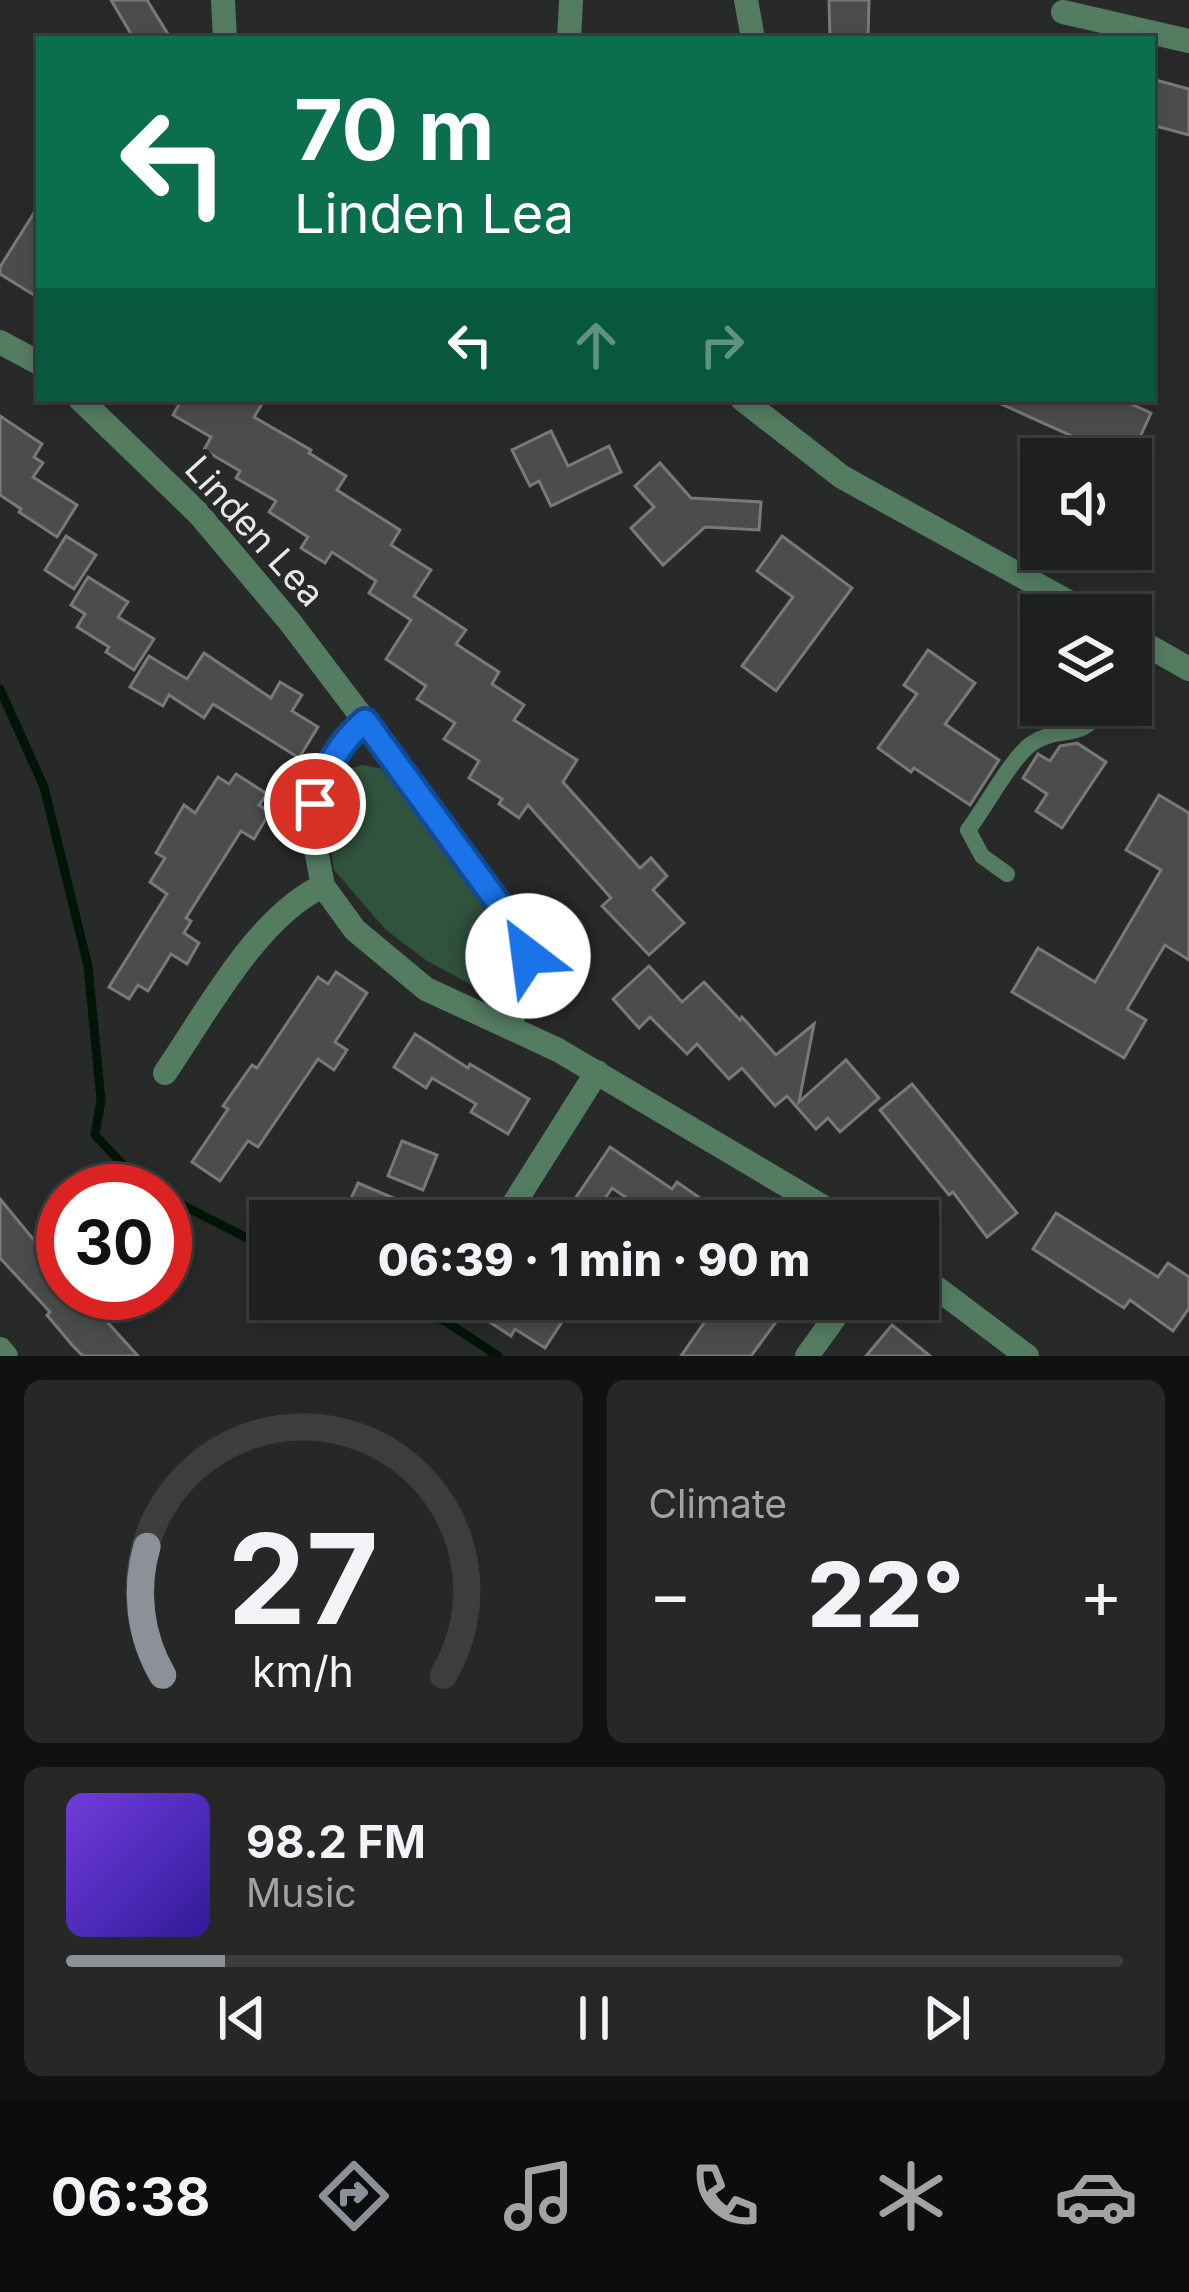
<!DOCTYPE html>
<meta charset="utf-8">
<style>
body{margin:0;font-family:Inter,sans-serif;background:#262828;color:#f1f3f6;height:100vh;display:flex;flex-direction:column;font-size:45px;white-space:nowrap}
*{box-sizing:border-box;margin:0}
p{font-size:39px;color:#a1a3a4}
.icon{flex:none;width:66px;height:66px;fill:none;stroke:currentColor;stroke-width:2;stroke-linecap:round;stroke-linejoin:round}
.map{position:relative;height:1356px;overflow:hidden}
.panel{display:flex;flex-direction:column;gap:24px;padding:24px;background:#101211;flex:1}
.panel>*{flex:none}
.banner{position:absolute;left:36px;top:36px;width:1119px;height:366px;border-radius:0px;box-shadow:0 6px 18px #0003,0 0 0 3px #3c3e3d;background:#0b6e4f;color:#fff;overflow:hidden}
.controls{position:absolute;left:1020px;top:438px;display:grid;gap:24px}
.controls a{display:grid;place-items:center;width:132px;height:132px;border-radius:0px;background:#1e201f;box-shadow:0 6px 18px #0003,0 0 0 3px #3c3e3d;font-size:60px}
.speed{position:absolute;left:36px;top:1164px;display:flex;gap:24px;font-size:60px;font-weight:700;text-align:center}
.speed>*{display:grid;place-content:center;width:156px;height:156px;border-radius:50%;background:#1e201f;box-shadow:0 6px 18px #0003,0 0 0 3px #3c3e3d;line-height:1}
.speed .limit{border:18px solid #d22;background:#fff;color:#111}
.pin{position:absolute;display:grid;place-items:center;width:102px;height:102px;color:#fff;margin:-51px;border:6px solid #fff;border-radius:50%;box-shadow:0 3px 12px #0007}
.me{position:absolute;width:132px;margin:-66px;rotate:330deg;stroke-linejoin:round;filter:drop-shadow(0 0 9px #0008)}
.turn{display:flex;align-items:center;gap:42px;height:252px;padding:0 60px;font-size:54px}
.turn .icon{width:156px;height:156px;stroke-width:2.5}
.turn b{display:block;font-size:84px;line-height:102px}
.lanes{display:flex;align-items:center;height:114px;padding:0 60px;background:#0003;justify-content:center;gap:60px;direction:ltr}
.lanes .off{opacity:.35}
.big{font-size:90px;font-weight:800;line-height:1.1}
.panel .card{flex:1;display:flex;flex-direction:column;justify-content:center;gap:18px;min-width:0;padding:0 42px;border-radius:18px;background:#262828}
.panel .dial{align-items:center;gap:0}
.dial svg{height:312px;overflow:visible;fill:none;stroke:#3c3e3d;stroke-width:7;stroke-linecap:round;text-anchor:middle}
.dial text{fill:#f1f3f6;stroke:none}
.song{display:flex;align-items:center;gap:36px}
.cover{width:144px;height:144px;border-radius:18px;background:linear-gradient(135deg,hsl(260 70% 55%),hsl(250 70% 35%))}
.played{height:12px;border-radius:6px;background:linear-gradient(90deg,#8c9099 15%,#3c3e3d 15%)}
.keys{display:flex;justify-content:space-around;direction:ltr}
.heat{display:flex;justify-content:space-between;align-items:center;font-size:66px;direction:ltr}
.panel .tiles{flex:1;display:grid;gap:24px;grid-template-columns:1fr 1fr}
.card:last-child{grid-column:span 2}
.trip{position:absolute;left:249px;top:1200px;width:690px;height:120px;border-radius:0px;background:#1e201f;box-shadow:0 6px 18px #0003,0 0 0 3px #3c3e3d;font-weight:800;line-height:120px;text-align:center}
.tab-bar{display:flex;height:192px;justify-content:space-around;align-items:center;background:#0c0d0c;color:#a1a3a4}
.tab-bar .icon{width:84px;height:84px}
.tab-bar .on{color:#8c9099}
.tab-bar b{font-size:54px;color:#f1f3f6}
.map>svg:first-child{display:block}
</style>
<div class="map">
<svg width="1189" height="1356" viewBox="0 0 1189 1356">
<rect width="100%" height="100%" fill="#282a29"/>
<polygon fill="#30533d" points="362,765 380,768 432,825 488,913 507,930 513,955 504,983 472,985 427,961 386,930 334,870 328,830 335,792 346,770"/>
<g fill="none" stroke-linecap="round" stroke-linejoin="round">
<g stroke="#001507" stroke-width="9">
<polyline points="0,689 44,787 88,966 101,1100 95,1135 125,1167 158,1191"/>
<polyline points="165,1196 270,1250"/>
<polyline points="380,1299 445,1321 498,1356"/>
</g>
</g>
<g fill="#4a4d4b" stroke="#787a79" stroke-width="3">
<polygon points="111,0 147,0 171,39 134,39"/>
<polygon points="829,0 869,0 868,39 830,39"/>
<polygon points="1152,79 1189,89 1189,135 1152,125"/>
<polygon points="39,205 39,298 0,274 0,267"/>
<polygon points="182,399 265,399 254,417 311,450 309,453 346,476 337,490 400,530 391,545 431,570 414,596 466,630 456,644 499,672 492,684 524,705 514,720 577,760 563,782 640,868 651,858 667,876 653,890 684,923 649,955 602,906 611,898 528,805 519,818 499,804 502,799 469,778 479,761 444,739 455,723 417,699 426,686 386,659 411,620 369,593 376,581 332,552 325,563 301,548 308,537 269,512 276,501 236,478 240,471 204,450 211,437 173,415"/>
<polygon points="990,399 1120,399 1151,413 1130,459 1101,459 1105,451"/>
<polygon points="0,416 42,444 34,457 43,463 33,477 77,505 57,537 19,512 21,509 0,495"/>
<polygon points="551,431 568,466 609,446 621,472 551,506 539,481 530,486 512,450"/>
<polygon points="660,463 691,498 761,502 759,530 705,527 663,565 631,528 654,507 635,486"/>
<polygon points="66,536 96,555 74,589 45,570"/>
<polygon points="782,536 852,588 776,691 742,666 793,597 757,571"/>
<polygon points="88,577 128,602 118,617 154,639 134,670 106,652 109,647 77,627 85,614 71,605"/>
<polygon points="928,650 975,683 945,724 999,760 970,805 914,768 911,772 878,748 917,694 904,685"/>
<polygon points="204,653 271,698 280,682 302,695 292,711 318,727 299,758 213,704 204,718 169,695 163,706 130,687 149,656 187,679"/>
<polygon points="1077,743 1106,762 1062,828 1036,811 1047,794 1023,778 1038,754 1050,761 1060,746"/>
<polygon points="236,774 267,794 259,805 270,812 254,839 241,831 186,918 191,921 184,933 199,943 187,964 171,954 148,991 138,985 129,999 109,987 167,894 150,882 165,858 156,853 184,805 195,813 218,777 229,784"/>
<polygon points="1159,795 1189,813 1189,960 1165,945 1127,1009 1146,1020 1124,1058 1012,992 1038,948 1095,982 1161,870 1126,850"/>
<polygon points="649,966 682,1002 704,982 740,1020 742,1017 776,1055 814,1024 799,1102 846,1060 879,1098 840,1132 828,1118 816,1129 787,1096 775,1106 742,1068 729,1079 697,1044 687,1054 650,1017 639,1028 613,999"/>
<polygon points="336,972 367,993 335,1042 347,1050 334,1070 318,1059 258,1147 248,1141 220,1181 192,1162 228,1109 223,1106 252,1065 257,1068 318,977 328,984"/>
<polygon points="415,1034 468,1068 470,1064 529,1099 508,1134 471,1112 476,1104 432,1078 426,1088 394,1067"/>
<polygon points="912,1084 1017,1213 987,1237 953,1192 949,1195 880,1110"/>
<polygon points="402,1141 437,1155 423,1190 388,1176"/>
<polygon points="610,1147 672,1189 677,1182 733,1221 661,1221 612,1188 590,1221 560,1221"/>
<polygon points="358,1183 396,1199 387,1221 341,1221"/>
<polygon points="0,1199 43,1251 63,1233 63,1293 81,1293 138,1356 83,1356 72,1345 47,1315 50,1312 0,1258"/>
<polygon points="1056,1213 1158,1277 1168,1263 1189,1277 1189,1308 1173,1331 1130,1300 1124,1308 1033,1249"/>
<polygon points="498,1299 577,1299 545,1348 515,1329 511,1336 485,1319"/>
<polygon points="758,1299 793,1299 751,1356 681,1356 717,1304 741,1321"/>
<polygon points="892,1325 930,1356 866,1356"/>
</g>
<g fill="none" stroke-linecap="round" stroke-linejoin="round">
<path stroke="#537c61" stroke-width="16" d="M1007,874L982,856L968,830C985,808 1011,759 1031,744C1062,723 1081,745 1104,705"/>
<g stroke="#537c61" stroke-width="24">
<polyline points="223,0 225,39"/>
<polyline points="746,0 753,39"/>
<polyline points="1063,12 1189,41"/>
<polyline points="569,39 571,0"/>
<polyline points="0,342 39,363"/>
<polyline points="80,399 199,514 290,622 365,721 336,751 323,776 315,804 313,835 323,886 355,930 426,989 558,1050 847,1221"/>
<polyline points="742,399 842,477 1092,615"/>
<polyline points="1131,636 1189,669"/>
<path d="M365,721L520,933C532,970 522,992 509,1027"/>
<path d="M165,1073C205,1015 257,916 323,886"/>
<polyline points="503,1221 597,1072"/>
<polyline points="918,1274 1027,1356"/>
<polyline points="0,1349 6,1356"/>
<polyline points="807,1356 848,1299"/>
</g>
</g>
<g fill="none" stroke-linecap="round" stroke-linejoin="round">
<defs>
<path id="route" d="M315,804C324,770 338,744 365,721L520,933L528,956"/>
</defs>
<use href="#route" stroke="#114b97" stroke-width="30"/>
<use href="#route" stroke="#1a73e8" stroke-width="21"/>
</g>
<g text-anchor="middle" stroke-width="12" stroke-linejoin="round" paint-order="stroke">
<g font-size="36" fill="#e7e8e7" stroke="#282a29">
<text transform="translate(255 531) rotate(48)" y="13">Linden Lea</text>
</g>
</g>
</svg>
<div class="controls">
<a><svg class="icon" aria-label="sound" viewBox="0 0 24 24"><path d="M4 9h4l5-4v14l-5-4H4zM17 9q2 3 0 6"/></svg></a>
<a><svg class="icon" aria-label="layers" viewBox="0 0 24 24"><path d="M12 4l9 5-9 5-9-5zM3 14l9 5 9-5"/></svg></a>
</div>
<div class="speed"><div class="limit">30</div></div>
<div class="pin" style="left:315px;top:804px;background:#d93025"><svg class="icon" aria-label="arrive" viewBox="0 0 24 24"><path d="M6 21V4h12l-3 4 3 4H6"/></svg></div>
<svg class="me" style="left:528px;top:956px" viewBox="-20 -20 40 40"><circle r="19" fill="#fff"/><path d="M0-13L10 11 0 6-10 11z" fill="#1a73e8"/></svg>
<div class="trip">06:39 · 1 min · 90 m</div>
<div class="banner">
<div class="turn"><svg class="icon" aria-label="left" viewBox="0 0 24 24"><path d="M17 20v-9H6M10 6l-5 5 5 5"/></svg><div><b>70 m</b>Linden Lea</div></div>
<div class="lanes"><svg class="icon" aria-label="left" viewBox="0 0 24 24"><path d="M17 20v-9H6M10 6l-5 5 5 5"/></svg><svg class="icon off" aria-label="ahead" viewBox="0 0 24 24"><path d="M12 20V5M6 11l6-6 6 6"/></svg><svg class="icon off" aria-label="right" viewBox="0 0 24 24"><path d="M7 20v-9h11M14 6l5 5-5 5"/></svg></div>
</div>
</div>
<section class="panel">
<div class="tiles">
<div class="card dial"><svg viewBox="0 0 100 80">
<path d="M14 69A42 42 0 1 1 86 69"/>
<path d="M14 69A42 42 0 0 1 10 36" stroke="#8c9099"/>
<text x="50" y="56" font-size="32" font-weight="700">27</text>
<text x="50" y="72" font-size="11">km/h</text>
</svg></div>
<div class="card"><p>Climate</p>
<div class="heat"><a>−</a><b class="big">22°</b><a>+</a></div>
</div>
<div class="card">
<div class="song"><i class="cover"></i><div><b>98.2 FM</b><p>Music</p></div></div>
<div class="played"></div>
<div class="keys"><svg class="icon" aria-label="previous" viewBox="0 0 24 24"><path d="M18 5L8 12l10 7zM5 5v14"/></svg><svg class="icon" aria-label="pause" viewBox="0 0 24 24"><path d="M8 5v14M16 5v14"/></svg><svg class="icon" aria-label="next" viewBox="0 0 24 24"><path d="M6 5l10 7-10 7zM19 5v14"/></svg></div>
</div>
</div>
</section>
<nav class="tab-bar">
<b>06:38</b>
<svg class="icon on" aria-label="directions" viewBox="0 0 24 24"><path d="M12 3l9 9-9 9-9-9zM9 14v-3h6M13 9l2 2-2 2"/></svg>
<svg class="icon" aria-label="music" viewBox="0 0 24 24"><path d="M9 18V5l10-2v13"/><circle cx="6" cy="18" r="3"/><circle cx="16" cy="16" r="3"/></svg>
<svg class="icon" aria-label="phone" viewBox="0 0 24 24"><path d="M5 4h4l2 5-3 2q2 4 5 5l2-3 5 2v4C11 20 4 13 5 4z"/></svg>
<svg class="icon" aria-label="climate" viewBox="0 0 24 24"><path d="M12 3v18M4 7l16 10M4 17L20 7"/></svg>
<svg class="icon" aria-label="car" viewBox="0 0 24 24"><path d="M5 17H2v-5l4-1 3-4h7l3 4 3 1v5h-3M9 17h6M6 11h13"/><circle cx="7" cy="17" r="2"/><circle cx="17" cy="17" r="2"/></svg>
</nav>
